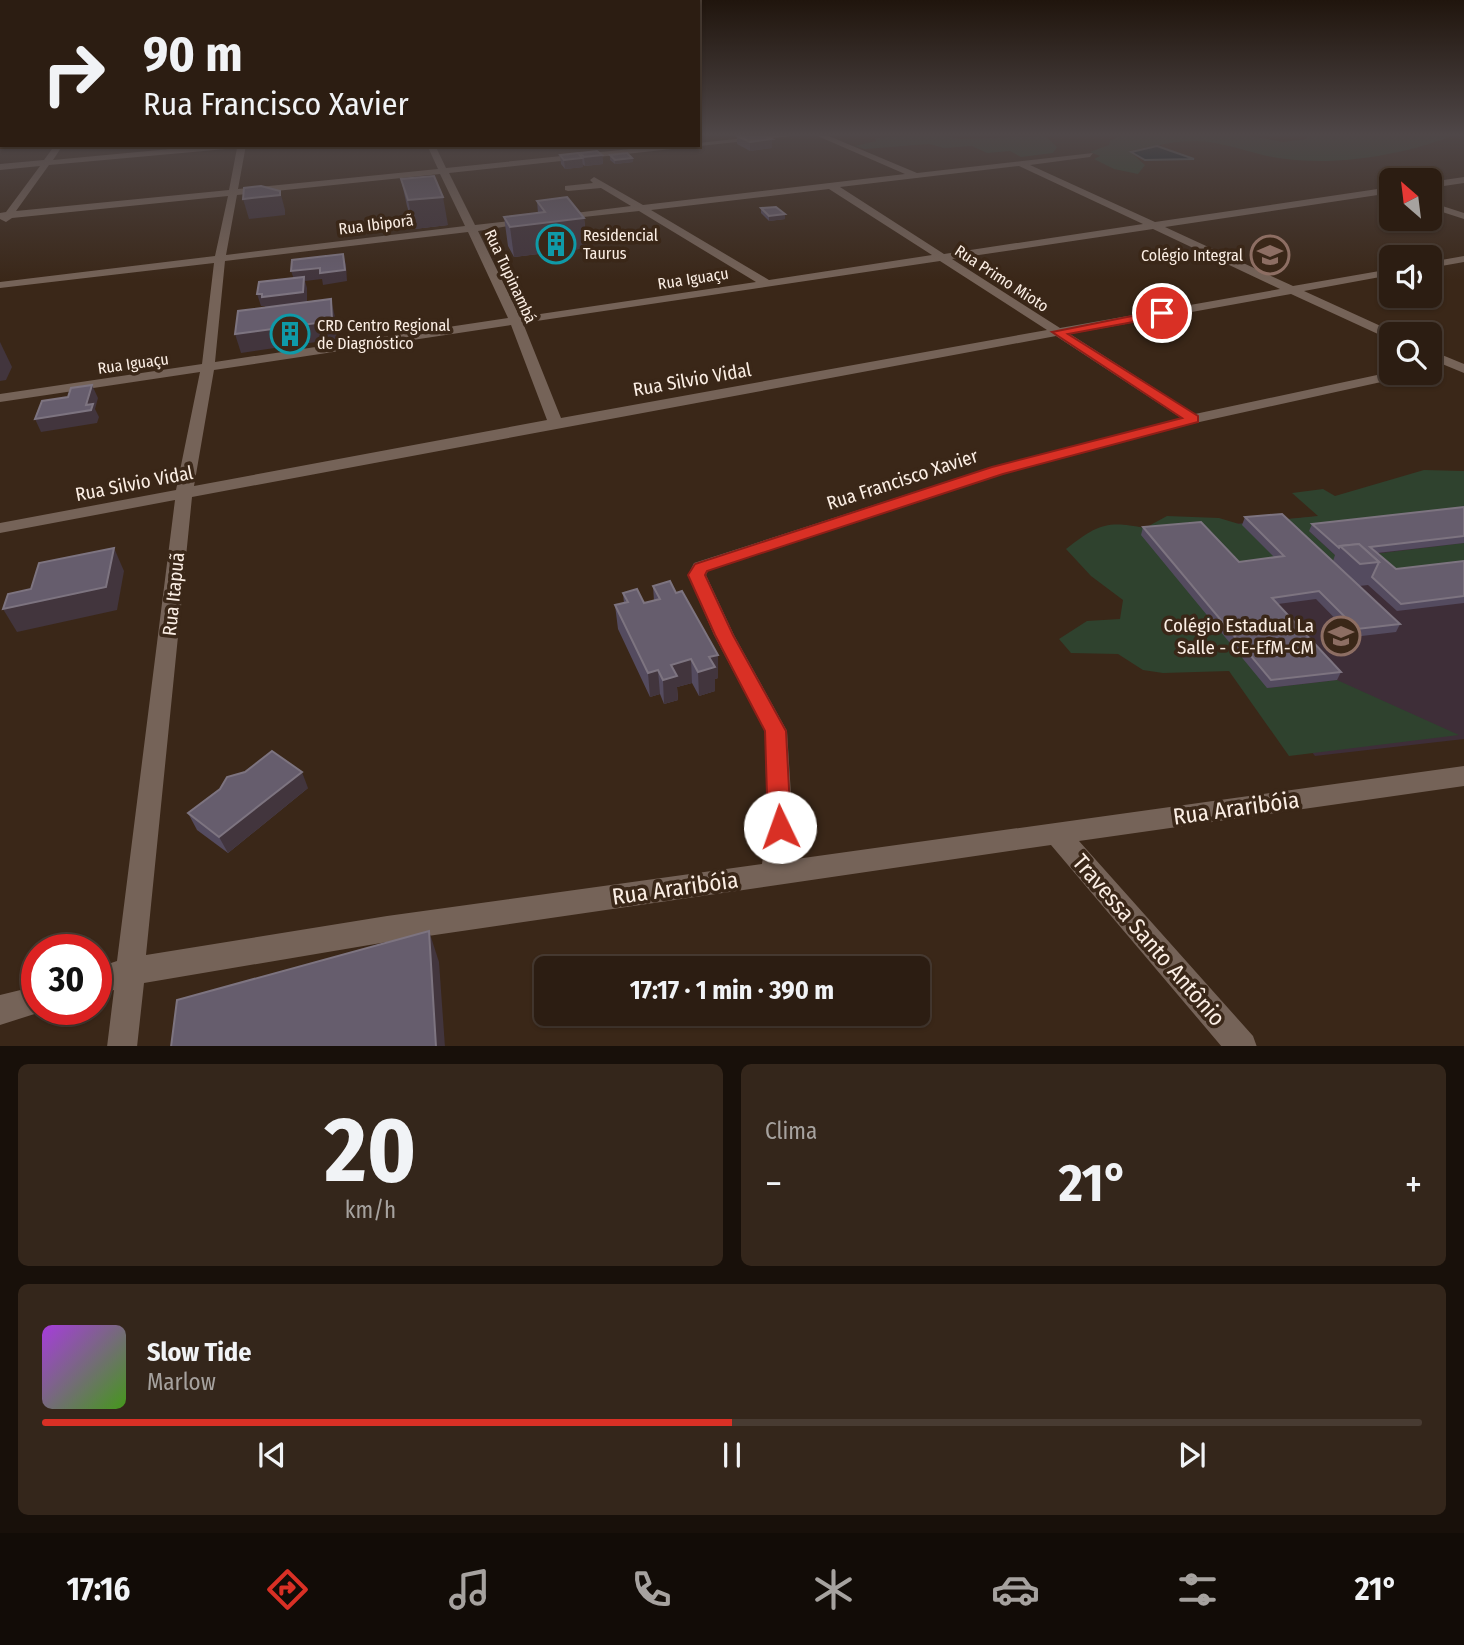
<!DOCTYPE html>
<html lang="pt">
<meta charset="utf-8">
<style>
body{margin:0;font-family:"Fira Sans Condensed",sans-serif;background:#34261b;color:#f1f3f6;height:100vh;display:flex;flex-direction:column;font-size:26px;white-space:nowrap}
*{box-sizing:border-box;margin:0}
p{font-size:23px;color:#a6a29f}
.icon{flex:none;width:38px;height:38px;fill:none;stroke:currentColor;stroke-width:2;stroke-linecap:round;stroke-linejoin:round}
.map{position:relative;height:1046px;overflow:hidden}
.panel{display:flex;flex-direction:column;gap:18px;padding:18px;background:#18100a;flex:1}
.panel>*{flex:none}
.guide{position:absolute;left:0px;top:0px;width:700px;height:147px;box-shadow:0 2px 5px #0004,0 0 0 2px #483b32;background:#2c1d12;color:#f1f3f6;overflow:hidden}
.needle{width:46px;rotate:332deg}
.controls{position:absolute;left:1379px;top:168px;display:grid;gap:14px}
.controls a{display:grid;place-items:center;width:63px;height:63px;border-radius:10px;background:#2c1d12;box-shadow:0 2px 5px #0004,0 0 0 2px #483b32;font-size:35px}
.speed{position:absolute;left:21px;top:934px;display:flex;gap:14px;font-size:35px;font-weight:700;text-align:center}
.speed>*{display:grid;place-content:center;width:91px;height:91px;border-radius:50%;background:#2c1d12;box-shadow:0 2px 5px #0004,0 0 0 2px #483b32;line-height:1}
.speed .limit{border:10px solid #d22;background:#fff;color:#111}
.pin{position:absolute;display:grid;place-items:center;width:60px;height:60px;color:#fff;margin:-30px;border:4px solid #fff;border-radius:50%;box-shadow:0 2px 7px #0007}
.me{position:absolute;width:77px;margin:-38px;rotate:357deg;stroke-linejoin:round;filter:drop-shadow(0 0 5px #0008)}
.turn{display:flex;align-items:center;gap:24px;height:147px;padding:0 28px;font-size:32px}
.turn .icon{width:91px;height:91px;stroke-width:2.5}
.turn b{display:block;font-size:49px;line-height:60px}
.big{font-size:52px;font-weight:700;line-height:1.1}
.panel .card{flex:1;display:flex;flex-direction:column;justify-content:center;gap:10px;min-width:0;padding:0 24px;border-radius:10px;background:#34261b}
.panel .dial{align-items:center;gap:0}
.dial b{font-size:91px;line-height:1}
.song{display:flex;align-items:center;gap:21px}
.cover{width:84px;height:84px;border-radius:10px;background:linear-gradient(135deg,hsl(280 70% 55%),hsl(100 70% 35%))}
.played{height:7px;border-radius:4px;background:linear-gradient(90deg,#d93025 50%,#483b32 50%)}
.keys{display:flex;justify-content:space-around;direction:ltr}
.heat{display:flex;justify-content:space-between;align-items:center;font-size:38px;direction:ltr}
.panel .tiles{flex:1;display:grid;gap:18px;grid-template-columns:1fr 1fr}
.card:last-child{grid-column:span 2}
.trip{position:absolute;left:534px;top:956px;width:396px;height:70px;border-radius:10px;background:#2c1d12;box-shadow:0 2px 5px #0004,0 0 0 2px #483b32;font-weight:700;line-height:70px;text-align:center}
.tab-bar{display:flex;height:112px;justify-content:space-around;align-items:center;background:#120c07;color:#a6a29f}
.tab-bar .icon{width:49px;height:49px}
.tab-bar .selected{color:#d93025}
.tab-bar b{font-size:32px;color:#f1f3f6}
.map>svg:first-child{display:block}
</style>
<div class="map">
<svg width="1464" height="1047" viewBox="0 0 1464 1047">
<rect width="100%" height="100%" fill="#3a2718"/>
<polygon fill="#3e2e38" points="1464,503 1464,739 1315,756 1136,533"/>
<g fill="#2f422e">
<polygon points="938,134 959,139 1045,136 1057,147 1053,153 1021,157 1010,151 987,153 972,146 944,148 929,144 865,149 855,146 876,141 875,138"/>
<path d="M1123,134H1241L1283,142L1306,139L1310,134H1458C1404,155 1336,167 1278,158C1252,154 1224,142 1198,141C1175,141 1152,146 1129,151L1145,165L1138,174L1114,169L1094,159L1100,156L1090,152L1109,145L1110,141Z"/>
<path d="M1424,470L1464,471V514L1310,532L1348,567L1281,564L1267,688L1337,680L1459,735L1289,756L1229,671L1163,673L1143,670L1118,654L1071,653L1059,639L1087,621L1120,619L1123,600L1091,576L1066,549C1097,525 1106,520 1145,528L1167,516L1219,518L1239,524L1318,516L1292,493L1323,489L1335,496Z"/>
<polygon points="1464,543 1464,569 1392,577 1366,555"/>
</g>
<polygon fill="#051e29" stroke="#4f5c61" stroke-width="2" points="1157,146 1194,159 1145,160 1131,152"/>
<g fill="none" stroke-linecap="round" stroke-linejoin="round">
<g fill="#756358" fill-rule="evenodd">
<path d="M783,134H810L449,173L475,225L527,219L532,222L478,231L520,317L756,282L639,211L556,220V216L559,215L631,206L601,188L568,191L565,190V186L593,183L590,180L594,177L643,205L905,174L813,134H824L917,173L1093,153L1090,157L1030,165L1155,222L1391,187V193L1165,227L1293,286L1391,269V275L1304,291L1396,333L1391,334V340L1291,294L1070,334L1195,414L1391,372L1411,373L1404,377L1195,423L1004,473L708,571L706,575L734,635L787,731L793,827L789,860L1464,766V786L1079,841L1253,1036L1257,1047H1222L1051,845L387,942L144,983L137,1047H107L114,990L96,996V968L117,961L175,500L0,533V523L176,490L200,372L0,402V394L202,364L214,263L0,288V282L215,256L228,196L12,218L6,222L0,219V213L6,212L40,166L0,170V164L44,160L55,145H63L53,160L212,145H246L238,189L438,169L427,145H435L446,168L669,145H698V143ZM237,148L229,190L16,211L49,165ZM1019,166L1143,224L944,254L840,187ZM440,174L465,226L226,255L237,195ZM829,189L932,255L769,280L651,210ZM1153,229L1280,289L1060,328L952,259ZM468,232L508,318L215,362L225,261ZM940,261L1047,330L561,418L523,323ZM511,325L547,420L194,486L214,370ZM1056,336L1181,418L992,467L694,563L688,575L714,635L765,731L767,827L762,864L387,916L146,955L192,497Z"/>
<polygon points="1464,177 1464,183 1430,188 1430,182"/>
<polygon points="1430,202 1464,213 1464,219 1430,208"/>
<polygon points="1464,256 1464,262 1430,268 1430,262"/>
<polygon points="1430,350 1464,364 1464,373 1430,359"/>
<polygon points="37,986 37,1010 47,1010 0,1025 0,995"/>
</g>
</g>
<g fill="#544b5f">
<polygon points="737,136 772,139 772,148 750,151 737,144"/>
<polygon points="580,153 602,155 603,164 585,166 582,164 583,167 565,169 561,164 560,155 580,156"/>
<polygon points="610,155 632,158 633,162 615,164 610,160"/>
<polygon points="401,179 448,225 414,229 407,206"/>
<polygon points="537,201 584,218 587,248 514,257 508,246 504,217 538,213"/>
<polygon points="761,208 785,219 769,221 761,213"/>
<polygon points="1464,507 1464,543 1377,553 1396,569 1464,561 1464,603 1397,611 1368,585 1359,586 1400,624 1396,632 1353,637 1316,599 1278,604 1341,672 1337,680 1267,688 1141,535 1143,527 1239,562 1274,557 1242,525 1245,517 1333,561 1335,555 1309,531 1312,524"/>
<polygon points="653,586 718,678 715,679 715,691 699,696 692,683 677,687 678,700 664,704 660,694 650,697 618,629 615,605 624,603 623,593 644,603 654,601"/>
<polygon points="308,788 228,853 197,830 188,813"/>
</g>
<g fill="#42353d">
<polygon points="772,139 772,148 750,151 750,142"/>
<polygon points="602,155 603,164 585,166 584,157"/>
<polygon points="582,158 583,167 565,169 564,160"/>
<polygon points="632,158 633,162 615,164 615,160"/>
<polygon points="280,191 285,210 285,215 249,219 243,199"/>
<polygon points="443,197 448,225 414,229 408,200"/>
<polygon points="785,214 785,219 769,221 769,216"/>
<polygon points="584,218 587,248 514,257 510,227"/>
<polygon points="343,254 346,265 347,281 323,285 322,279 305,281 307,288 307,304 266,309 265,306 261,306 257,294 262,294 295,282 291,271"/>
<polygon points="331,299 335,317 337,339 241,353 235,334"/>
<polygon points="0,342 12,367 6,380 0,381"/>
<polygon points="92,385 98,398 95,409 99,417 97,423 41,432 35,419 86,405"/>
<polygon points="114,548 124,571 117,610 17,632 3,609"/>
<polygon points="718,655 718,678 715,679 715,691 699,696 698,672 709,657"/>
<polygon points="691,659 692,683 677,687 678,700 664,704 663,680 671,665"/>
<polygon points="658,670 660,694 650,697 648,673"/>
<polygon points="302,772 308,788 228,853 219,837"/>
<polygon points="429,931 439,962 445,1047 436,1047"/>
</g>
<g fill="#665d6d" stroke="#7d7480" stroke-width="2">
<polygon points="751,134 761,134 772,139 750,142 737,136"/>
<polygon points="597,151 602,155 584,157 580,153"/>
<polygon points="578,153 582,158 564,160 560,155"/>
<polygon points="627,153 632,158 615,160 610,155"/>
<polygon points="434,176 443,197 408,200 401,179"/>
<polygon points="261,186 280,191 280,195 243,199 244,188"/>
<polygon points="567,197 584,218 510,227 504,217 545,212 537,201"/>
<polygon points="776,207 785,214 769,216 761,208"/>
<polygon points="343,254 345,270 320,273 320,268 291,271 292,260"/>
<polygon points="304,277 303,292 262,297 262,294 257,294 259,282"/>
<polygon points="331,299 332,321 235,334 238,311"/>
<polygon points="92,385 86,405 93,404 91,410 35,419 42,401 68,397 71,388"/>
<polygon points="1464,507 1464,536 1370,547 1396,569 1464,561 1464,596 1401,604 1372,577 1379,562 1359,544 1340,546 1339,548 1312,524"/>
<polygon points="1282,514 1400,624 1357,629 1319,591 1272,598 1341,672 1271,680 1143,527 1201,522 1239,562 1284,556 1245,517"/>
<polygon points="1359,544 1379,562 1360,564 1340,546"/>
<polygon points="114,548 106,587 3,609 8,594 31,589 39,563"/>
<polygon points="670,581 676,593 682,591 718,655 709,657 715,667 698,672 691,659 671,665 677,676 663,680 658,670 648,673 615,605 628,602 623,593 637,589 644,603 660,599 653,586"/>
<polygon points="272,751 302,772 219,837 188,813 220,789 227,777 245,772"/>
<polygon points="429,931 436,1047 171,1047 177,1000"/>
</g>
<linearGradient id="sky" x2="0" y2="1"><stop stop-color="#20150d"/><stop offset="0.48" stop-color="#4f4748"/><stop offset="1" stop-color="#4f4748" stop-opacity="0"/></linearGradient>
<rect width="1464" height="280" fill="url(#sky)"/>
<polygon fill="#d93025" stroke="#8d1f18" stroke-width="2" points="1162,310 1166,311 1166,316 1068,334 1198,416 1198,422 1003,474 707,571 705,575 733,635 786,731 791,827 788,834 780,837 772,834 768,827 765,731 715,635 688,575 695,564 992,467 1182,418 1052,332"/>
<defs>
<symbol id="building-ring" viewBox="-11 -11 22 22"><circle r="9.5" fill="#3a2718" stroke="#0f9aa8" stroke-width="1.5"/><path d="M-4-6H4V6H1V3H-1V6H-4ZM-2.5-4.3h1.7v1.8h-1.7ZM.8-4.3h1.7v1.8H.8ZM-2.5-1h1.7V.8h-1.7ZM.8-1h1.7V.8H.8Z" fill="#0f9aa8"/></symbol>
<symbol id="school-ring" viewBox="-11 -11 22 22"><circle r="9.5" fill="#3a2718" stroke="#8d6e63" stroke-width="1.5"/><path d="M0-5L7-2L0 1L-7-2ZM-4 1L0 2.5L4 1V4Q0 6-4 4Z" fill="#8d6e63"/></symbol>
</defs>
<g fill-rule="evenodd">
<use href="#building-ring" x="534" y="222" width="44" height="44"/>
<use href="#school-ring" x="1248" y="233" width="44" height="44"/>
<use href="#building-ring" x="268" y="312" width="44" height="44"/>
<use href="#school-ring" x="1319" y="614" width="44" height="44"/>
</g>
<g text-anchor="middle" stroke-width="7" stroke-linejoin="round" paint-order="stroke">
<g font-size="16" fill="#fbeee4" stroke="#3a2718">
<text transform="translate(376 224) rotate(-7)" y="6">Rua Ibiporã</text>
<text transform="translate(511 276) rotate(65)" y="6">Rua Tupinambá</text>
<text transform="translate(693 278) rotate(-9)" y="6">Rua Iguaçu</text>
<text transform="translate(1002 278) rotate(33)" y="6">Rua Primo Mioto</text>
<text transform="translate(133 363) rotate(-8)" y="6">Rua Iguaçu</text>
</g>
<g font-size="16" fill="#fbeee4" stroke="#3a2718" text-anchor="start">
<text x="583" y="241">Residencial<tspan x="583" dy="18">Taurus</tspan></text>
<text x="1243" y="261" text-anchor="end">Colégio Integral</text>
<text x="317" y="331">CRD Centro Regional<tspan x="317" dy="18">de Diagnóstico</tspan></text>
</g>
<g font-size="19" fill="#fbeee4" stroke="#3a2718">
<text transform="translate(692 379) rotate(-10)" y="7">Rua Silvio Vidal</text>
<text transform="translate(902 479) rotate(-18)" y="7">Rua Francisco Xavier</text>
<text transform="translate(134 483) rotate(-11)" y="7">Rua Silvio Vidal</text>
<text transform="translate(173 594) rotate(-84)" y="7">Rua Itapuã</text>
</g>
<g font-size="19" fill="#fbeee4" stroke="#3a2718" text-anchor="end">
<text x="1314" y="632">Colégio Estadual La<tspan x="1314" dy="22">Salle - CE-EfM-CM</tspan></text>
</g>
<g font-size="23" fill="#fbeee4" stroke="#3a2718">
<text transform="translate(1236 808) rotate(-8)" y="8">Rua Araribóia</text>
<text transform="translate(675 888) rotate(-8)" y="8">Rua Araribóia</text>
<text transform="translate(1149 940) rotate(49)" y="8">Travessa Santo Antônio</text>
</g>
</g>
</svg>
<div class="controls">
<a><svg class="needle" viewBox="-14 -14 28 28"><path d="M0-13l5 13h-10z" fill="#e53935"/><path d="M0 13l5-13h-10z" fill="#a6a29f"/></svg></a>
<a><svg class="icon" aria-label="sound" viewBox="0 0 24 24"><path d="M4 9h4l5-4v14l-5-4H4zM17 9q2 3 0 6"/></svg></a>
<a><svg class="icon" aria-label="search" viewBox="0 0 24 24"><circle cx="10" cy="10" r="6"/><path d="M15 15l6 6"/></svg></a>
</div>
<div class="speed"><div class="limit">30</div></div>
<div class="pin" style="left:1162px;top:313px;background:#d93025"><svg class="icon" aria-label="arrive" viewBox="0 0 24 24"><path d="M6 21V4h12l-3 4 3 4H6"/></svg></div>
<svg class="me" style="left:780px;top:827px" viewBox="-20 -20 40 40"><circle r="19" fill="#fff"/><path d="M0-13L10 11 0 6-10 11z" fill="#d93025"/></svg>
<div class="trip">17:17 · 1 min · 390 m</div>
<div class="guide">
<div class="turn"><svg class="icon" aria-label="right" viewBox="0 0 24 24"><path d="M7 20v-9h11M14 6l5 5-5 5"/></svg><div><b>90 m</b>Rua Francisco Xavier</div></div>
</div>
</div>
<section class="panel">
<div class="tiles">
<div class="card dial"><b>20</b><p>km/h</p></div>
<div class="card"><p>Clima</p>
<div class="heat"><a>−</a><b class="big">21°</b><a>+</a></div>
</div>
<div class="card">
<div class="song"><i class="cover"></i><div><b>Slow Tide</b><p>Marlow</p></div></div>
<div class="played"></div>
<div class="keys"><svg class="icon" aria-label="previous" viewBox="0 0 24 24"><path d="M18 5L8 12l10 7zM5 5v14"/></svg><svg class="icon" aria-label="pause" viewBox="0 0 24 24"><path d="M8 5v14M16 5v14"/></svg><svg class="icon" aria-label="next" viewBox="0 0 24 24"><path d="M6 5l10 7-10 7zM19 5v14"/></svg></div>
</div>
</div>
</section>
<nav class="tab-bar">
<b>17:16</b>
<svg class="icon selected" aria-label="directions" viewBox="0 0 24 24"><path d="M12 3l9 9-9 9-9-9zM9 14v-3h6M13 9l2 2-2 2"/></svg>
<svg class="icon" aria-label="music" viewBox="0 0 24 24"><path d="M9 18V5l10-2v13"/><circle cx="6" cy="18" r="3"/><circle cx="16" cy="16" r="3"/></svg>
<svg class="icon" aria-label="phone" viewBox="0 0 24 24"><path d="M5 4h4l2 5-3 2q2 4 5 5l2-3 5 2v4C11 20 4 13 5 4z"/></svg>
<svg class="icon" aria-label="climate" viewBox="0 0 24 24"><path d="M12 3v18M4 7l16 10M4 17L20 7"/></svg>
<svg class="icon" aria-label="car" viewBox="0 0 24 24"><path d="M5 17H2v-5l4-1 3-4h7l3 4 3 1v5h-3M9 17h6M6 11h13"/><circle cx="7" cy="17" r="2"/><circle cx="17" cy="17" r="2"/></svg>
<svg class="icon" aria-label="filters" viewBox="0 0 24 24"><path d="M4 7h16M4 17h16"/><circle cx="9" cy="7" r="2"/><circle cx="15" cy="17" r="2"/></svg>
<b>21°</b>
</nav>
